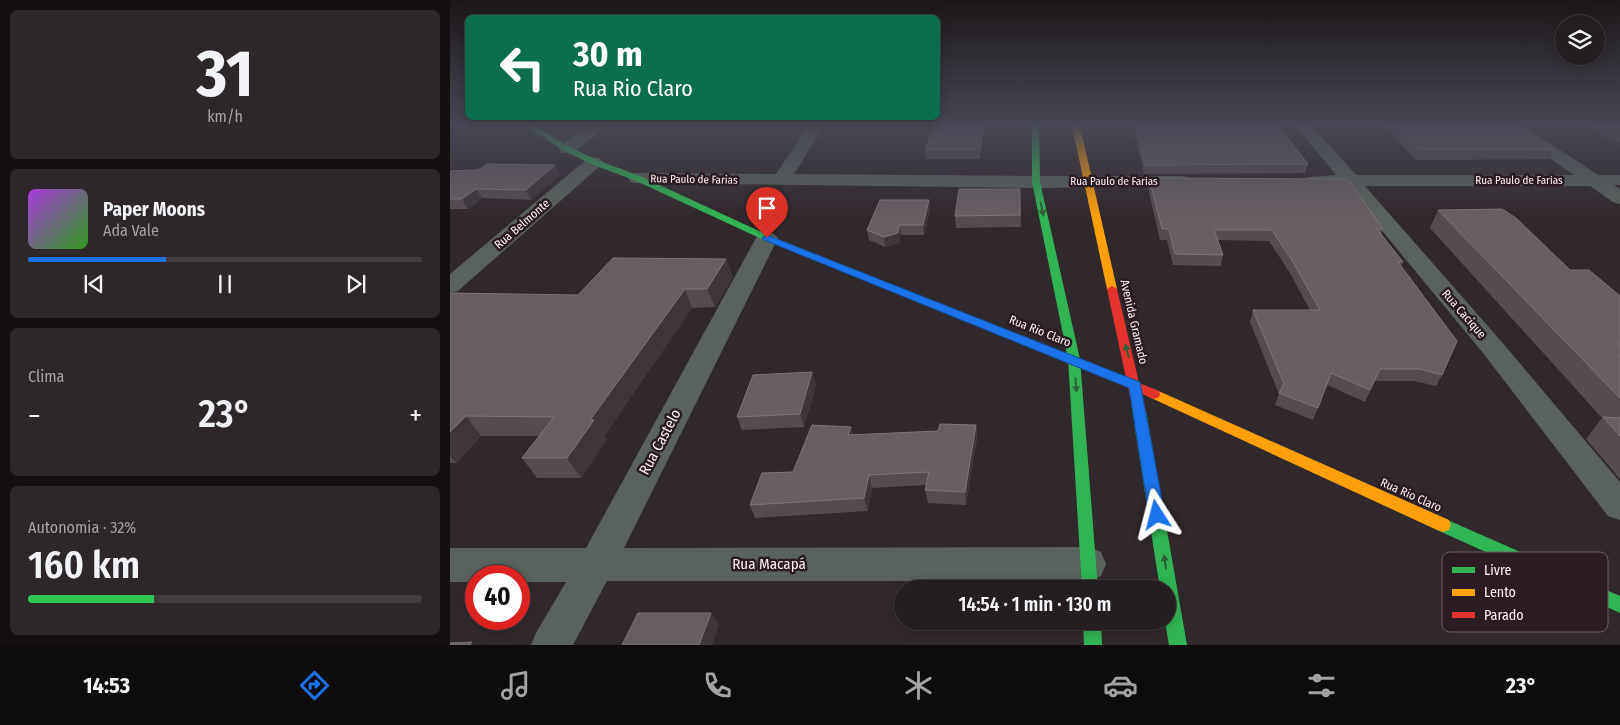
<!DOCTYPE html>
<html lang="pt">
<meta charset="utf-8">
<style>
body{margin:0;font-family:"Fira Sans Condensed",sans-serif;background:#2d272a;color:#f1f3f6;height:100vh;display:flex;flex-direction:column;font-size:19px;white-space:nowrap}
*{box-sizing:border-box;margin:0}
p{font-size:16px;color:#a3a2a5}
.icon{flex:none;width:28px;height:28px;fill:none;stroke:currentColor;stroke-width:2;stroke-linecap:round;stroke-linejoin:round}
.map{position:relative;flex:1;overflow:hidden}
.panel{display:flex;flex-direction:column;gap:10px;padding:10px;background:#141012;width:450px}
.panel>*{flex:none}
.top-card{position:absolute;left:15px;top:15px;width:475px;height:105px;border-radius:8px;box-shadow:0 2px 12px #0003,0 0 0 1px #423c3f;background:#0b6e4f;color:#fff;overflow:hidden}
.buttons{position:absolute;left:1105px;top:15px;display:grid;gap:10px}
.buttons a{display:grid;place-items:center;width:50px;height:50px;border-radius:50%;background:#251e21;box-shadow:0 2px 12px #0003,0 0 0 1px #423c3f;font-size:25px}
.speed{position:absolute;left:15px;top:565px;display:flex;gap:10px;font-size:25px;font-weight:700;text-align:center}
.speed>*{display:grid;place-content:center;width:65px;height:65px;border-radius:50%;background:#251e21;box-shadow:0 2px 12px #0003,0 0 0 1px #423c3f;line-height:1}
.speed .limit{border:8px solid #d22;background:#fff;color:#111}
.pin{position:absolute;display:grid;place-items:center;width:42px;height:42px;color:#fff;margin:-51px -21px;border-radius:50% 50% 50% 0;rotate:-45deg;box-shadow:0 0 5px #0007}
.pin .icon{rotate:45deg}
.me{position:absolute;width:55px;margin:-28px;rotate:351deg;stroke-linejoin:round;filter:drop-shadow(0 0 4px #0008)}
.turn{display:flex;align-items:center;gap:18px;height:105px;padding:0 25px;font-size:22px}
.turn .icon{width:65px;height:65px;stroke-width:2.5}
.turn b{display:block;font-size:35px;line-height:42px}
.big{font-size:38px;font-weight:600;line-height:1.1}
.panel .widget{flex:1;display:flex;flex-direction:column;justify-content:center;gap:8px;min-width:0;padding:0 18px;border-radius:8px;background:#2d272a}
.panel .dial{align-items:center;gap:0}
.dial b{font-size:65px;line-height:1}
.song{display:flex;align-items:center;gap:15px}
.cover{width:60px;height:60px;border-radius:8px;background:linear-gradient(135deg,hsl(280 70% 55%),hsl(110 70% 35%))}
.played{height:5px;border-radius:2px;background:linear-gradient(90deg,#1a73e8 35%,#423c3f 35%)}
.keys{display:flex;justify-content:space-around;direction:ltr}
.heat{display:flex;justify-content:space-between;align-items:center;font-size:28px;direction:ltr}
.charge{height:8px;border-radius:4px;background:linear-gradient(90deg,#34c759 32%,#423c3f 0)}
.trip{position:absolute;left:444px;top:580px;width:282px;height:50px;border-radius:25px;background:#251e21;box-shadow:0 2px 12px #0003,0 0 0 1px #423c3f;font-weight:600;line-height:50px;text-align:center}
.dock{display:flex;height:80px;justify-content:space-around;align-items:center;background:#0f0c0d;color:#a3a2a5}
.dock .icon{width:35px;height:35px}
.dock .active{color:#1a73e8}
.dock b{font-size:22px;color:#f1f3f6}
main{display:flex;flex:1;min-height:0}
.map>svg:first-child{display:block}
</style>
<main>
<section class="panel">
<div class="widget dial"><b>31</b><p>km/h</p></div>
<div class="widget">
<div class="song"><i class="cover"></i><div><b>Paper Moons</b><p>Ada Vale</p></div></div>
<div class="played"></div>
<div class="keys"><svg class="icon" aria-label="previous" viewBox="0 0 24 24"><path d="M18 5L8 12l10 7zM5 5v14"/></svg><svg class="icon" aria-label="pause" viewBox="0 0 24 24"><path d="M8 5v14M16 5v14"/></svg><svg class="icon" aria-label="next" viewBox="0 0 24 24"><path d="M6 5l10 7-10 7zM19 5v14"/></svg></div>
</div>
<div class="widget"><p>Clima</p>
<div class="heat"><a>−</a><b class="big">23°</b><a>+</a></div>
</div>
<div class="widget"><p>Autonomia · 32%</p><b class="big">160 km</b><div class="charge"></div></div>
</section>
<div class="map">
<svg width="1170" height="645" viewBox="0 0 1170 645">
<rect width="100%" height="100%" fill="#31282c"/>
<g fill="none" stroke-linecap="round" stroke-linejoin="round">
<g fill="#59625d" fill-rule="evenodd">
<polygon points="138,126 156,126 123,153 111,153 109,149 111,145"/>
<polygon points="358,126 374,126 344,174 586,176 732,176 738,177 741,181 738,185 732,186 586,188 187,183 181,182 178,178 181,174 187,173 326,174"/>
<polygon points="846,126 862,126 906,175 1124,175 1058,129 1056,126 1074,126 1148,175 1170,175 1170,185 1164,185 1170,189 1170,204 1163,202 1140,186 915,186 1051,341 1170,482 1170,520 1158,516 1033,353 895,186 859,185 856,181 859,177 886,175"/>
<polygon points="144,157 150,158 153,162 150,166 8,291 0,293 0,274 138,158"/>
<polygon points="317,232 324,234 328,238 174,548 638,547 651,552 656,564 651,576 638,581 157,581 123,645 81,645 87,631 116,582 69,582 69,576 26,576 26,582 0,582 0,548 136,548 306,238 310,234"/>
</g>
<g fill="#30b455" fill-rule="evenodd">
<polygon points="76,126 85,126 120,147 147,160 190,176 320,236 529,319 531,321 529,323 521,323 314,240 184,180 141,164 114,151"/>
<polygon points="582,126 589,126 590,182 630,359 648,589 632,589 618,359 582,182"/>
<polygon points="689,405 694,407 696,410 737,645 719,645 715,621 718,621 718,589 710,589 682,410 684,407"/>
<polygon points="993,518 1170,596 1170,613 987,530 985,525 987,520"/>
<polygon points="633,621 651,621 652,645 634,645"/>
</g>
<g fill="#ff9f0a" fill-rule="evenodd">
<polygon points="622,126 630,126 667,289 666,291 662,292 657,289"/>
<polygon points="704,389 999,520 1001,525 999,530 993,532 987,530 699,397 698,394 699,391"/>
</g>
<polygon fill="#e5322d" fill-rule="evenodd" points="662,286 667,289 689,383 709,391 710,394 709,397 704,399 692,394 696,410 694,413 689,415 684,413 678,388 521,323 519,321 521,319 529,319 676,378 657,289"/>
</g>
<g fill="#554c50">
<polygon points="484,126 534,126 530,159 476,159 475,150"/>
<polygon points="682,126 829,126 858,164 855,173 694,174 685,134"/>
<polygon points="933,126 1070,126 1104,150 1099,159 966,160"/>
<polygon points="1137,126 1170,126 1170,143"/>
<polygon points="105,165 110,175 81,200 32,198 18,209 0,209 0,171 28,170"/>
<polygon points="699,178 933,229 931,235 953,262 951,266 992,375 986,386 964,381 925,381 915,402 877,385 863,420 825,405 829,394 800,322 803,310 860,310 840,273 819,241 768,240 773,255 771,266 723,265 717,240 710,240 698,188"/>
<polygon points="570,189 571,227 506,228 505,216"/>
<polygon points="480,210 474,235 451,235 449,243 435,247 419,240 417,230"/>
<polygon points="988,210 1120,270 1170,296 1170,479 1136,439 1152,418 980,228"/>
<polygon points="276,259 283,277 265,307 242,308 154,436 157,439 131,478 87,478 72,458 89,436 31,436 6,463 0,463 0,293 128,295"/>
<polygon points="362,372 366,385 354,427 292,430 287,417"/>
<polygon points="526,425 527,438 516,505 478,503 475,490 476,485 422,488 418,511 305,518 300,505 401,427 403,435 488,431"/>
</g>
<g fill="#3f363a">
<polygon points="533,126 534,126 530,159 530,150"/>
<polygon points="105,165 110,175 81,200 76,190"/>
<polygon points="26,189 32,198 18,209 12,199"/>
<polygon points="479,200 480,210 474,235 473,225"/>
<polygon points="449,225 451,235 449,243 435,247 434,237"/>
<polygon points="276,259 283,277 265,307 257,289"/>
<polygon points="235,289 242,308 154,436 157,439 131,478 117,458 140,420"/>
<polygon points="362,372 366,385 354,427 350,414"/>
<polygon points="16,416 31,436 6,463 0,456 0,432"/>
<polygon points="526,425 527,438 516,505 515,492"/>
<polygon points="401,427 404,440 398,435"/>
<polygon points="419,475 422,488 418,511 414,498"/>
<polygon points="261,613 269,625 262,645 249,645"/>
</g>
<g fill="#675e62" stroke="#7e7579">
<polygon points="484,126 533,126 530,150 475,150"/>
<polygon points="686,126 829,126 858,164 695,165"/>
<polygon points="945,126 1070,126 1104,150 970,150"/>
<polygon points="1160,126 1170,126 1170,131"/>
<polygon points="37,164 105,165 76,190 26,189 12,199 0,199 0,171 28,170"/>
<polygon points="699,178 898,179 933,229 927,229 953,262 948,262 1007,341 992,375 970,369 930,369 920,390 881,373 868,408 829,393 834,384 803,310 870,310 843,262 822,230 764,230 773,255 725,254 719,229 712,229"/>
<polygon points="509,189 570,189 570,215 505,216"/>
<polygon points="430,200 479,200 473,225 449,225 448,233 434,237 417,230"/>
<polygon points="1052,209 1066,218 1120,270 1139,270 1170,296 1170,343 1167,343 1170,345 1170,356 1169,356 1170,358 1170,398 988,210"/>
<polygon points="163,258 276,259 257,289 235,289 140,420 144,420 117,458 72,458 104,417 16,416 0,432 0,293 128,295"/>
<polygon points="362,372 350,414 287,417 303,375"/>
<polygon points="1153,417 1170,418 1170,436"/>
<polygon points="490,424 526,425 515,492 475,490 479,472 419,475 414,498 300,505 312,473 343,472 362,425 401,427 398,435 488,431"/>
<polygon points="188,613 261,613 249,645 172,645"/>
<polygon points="22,642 20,645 0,645 0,643"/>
</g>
<defs><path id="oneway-solid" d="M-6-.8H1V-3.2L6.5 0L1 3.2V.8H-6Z" transform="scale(1.25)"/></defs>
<g fill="#2d6039">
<use href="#oneway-solid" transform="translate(592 209) rotate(78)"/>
<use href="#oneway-solid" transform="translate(677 351) rotate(-103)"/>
<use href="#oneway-solid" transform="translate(626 385) rotate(86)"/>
<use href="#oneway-solid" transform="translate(715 562) rotate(-99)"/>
</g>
<linearGradient id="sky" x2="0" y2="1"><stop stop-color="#1b1618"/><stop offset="0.58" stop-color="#484856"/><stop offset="1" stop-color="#484856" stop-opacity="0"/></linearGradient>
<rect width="1170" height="216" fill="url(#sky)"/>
<polygon fill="#1a73e8" stroke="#114b97" points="317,235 690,382 715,515 712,520 707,522 701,520 699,515 679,388 314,240 312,238"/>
<g text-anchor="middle" stroke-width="5" stroke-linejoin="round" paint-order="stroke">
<g font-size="11" fill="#fdf1f6" stroke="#2b1b22">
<text transform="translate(244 179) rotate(1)" y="4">Rua Paulo de Farias</text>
<text x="1069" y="184">Rua Paulo de Farias</text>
<text x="664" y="185">Rua Paulo de Farias</text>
</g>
<g font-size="12" fill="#fdf1f6" stroke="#2b1b22">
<text transform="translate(72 224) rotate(-41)" y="4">Rua Belmonte</text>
<text transform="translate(1014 314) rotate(49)" y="4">Rua Cacique</text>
<text transform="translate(684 322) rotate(77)" y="4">Avenida Gramado</text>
<text transform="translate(590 331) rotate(22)" y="4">Rua Rio Claro</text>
<text transform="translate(961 495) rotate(24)" y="4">Rua Rio Claro</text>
</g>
<g font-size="15" fill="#fdf1f6" stroke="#2b1b22">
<text transform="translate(210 442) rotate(-62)" y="5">Rua Castelo</text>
<text x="319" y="569">Rua Macapá</text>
</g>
</g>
<rect x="992" y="552" width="166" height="80" rx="8" fill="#2b1b22" stroke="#6a5b62" stroke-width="1"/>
<rect x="1002" y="567" width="23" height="6" fill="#30b455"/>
<rect x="1002" y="589" width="23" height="7" fill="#ff9f0a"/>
<rect x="1002" y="612" width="23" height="6" fill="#e5322d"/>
<g font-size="14" fill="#fdf1f6">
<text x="1034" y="575">Livre</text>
<text x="1034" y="597">Lento</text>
<text x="1034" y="620">Parado</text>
</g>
</svg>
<div class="buttons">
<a><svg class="icon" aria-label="layers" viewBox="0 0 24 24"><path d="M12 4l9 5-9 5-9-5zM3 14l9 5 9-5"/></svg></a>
</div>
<div class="speed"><div class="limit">40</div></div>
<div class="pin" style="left:317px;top:238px;background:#d93025"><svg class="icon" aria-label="arrive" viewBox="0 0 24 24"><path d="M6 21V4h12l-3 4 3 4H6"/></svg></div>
<svg class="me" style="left:707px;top:515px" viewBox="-20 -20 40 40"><path d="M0-17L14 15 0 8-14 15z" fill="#1a73e8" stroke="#fff" stroke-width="4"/></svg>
<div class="trip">14:54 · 1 min · 130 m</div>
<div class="top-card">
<div class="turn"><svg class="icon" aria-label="left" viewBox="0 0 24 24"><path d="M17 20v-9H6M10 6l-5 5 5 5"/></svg><div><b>30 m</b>Rua Rio Claro</div></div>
</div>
</div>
</main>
<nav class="dock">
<b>14:53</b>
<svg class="icon active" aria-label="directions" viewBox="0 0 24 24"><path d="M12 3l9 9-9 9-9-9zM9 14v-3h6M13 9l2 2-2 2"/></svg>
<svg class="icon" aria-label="music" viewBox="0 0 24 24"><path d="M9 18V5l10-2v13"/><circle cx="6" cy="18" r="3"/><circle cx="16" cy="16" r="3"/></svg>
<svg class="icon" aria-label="phone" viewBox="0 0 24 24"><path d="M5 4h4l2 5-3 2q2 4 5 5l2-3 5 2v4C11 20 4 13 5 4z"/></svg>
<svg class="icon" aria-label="climate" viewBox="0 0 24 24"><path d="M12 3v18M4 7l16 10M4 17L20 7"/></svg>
<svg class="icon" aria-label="car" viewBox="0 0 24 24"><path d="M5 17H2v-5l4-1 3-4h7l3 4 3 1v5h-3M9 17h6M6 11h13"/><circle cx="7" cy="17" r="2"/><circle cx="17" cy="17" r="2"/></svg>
<svg class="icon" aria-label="filters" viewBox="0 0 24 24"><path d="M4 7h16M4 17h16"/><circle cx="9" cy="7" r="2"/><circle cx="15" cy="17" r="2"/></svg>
<b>23°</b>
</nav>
